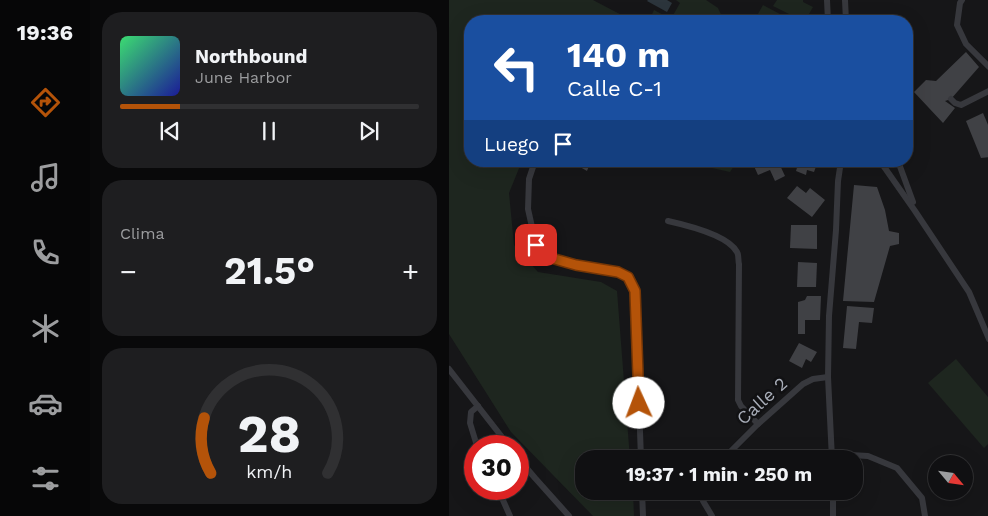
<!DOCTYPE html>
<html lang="es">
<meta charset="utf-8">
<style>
body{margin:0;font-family:"Work Sans",sans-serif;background:#1e1e20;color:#f1f3f6;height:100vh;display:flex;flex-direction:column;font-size:19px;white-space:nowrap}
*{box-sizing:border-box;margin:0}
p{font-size:16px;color:#9c9d9f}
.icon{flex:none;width:28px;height:28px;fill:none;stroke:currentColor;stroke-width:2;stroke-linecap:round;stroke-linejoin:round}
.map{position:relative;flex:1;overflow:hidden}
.panel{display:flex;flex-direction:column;gap:12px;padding:12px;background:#09090a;width:359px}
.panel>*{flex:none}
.guide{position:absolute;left:15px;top:15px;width:449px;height:152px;border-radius:20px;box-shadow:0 5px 20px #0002,0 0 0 1px #303032;background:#1a4fa0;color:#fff;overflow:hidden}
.needle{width:32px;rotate:119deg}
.controls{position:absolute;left:479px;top:455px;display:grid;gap:10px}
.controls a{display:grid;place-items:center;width:45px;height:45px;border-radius:50%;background:#101012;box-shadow:0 5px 20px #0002,0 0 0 1px #303032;font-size:25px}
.speed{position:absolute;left:15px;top:435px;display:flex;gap:10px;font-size:25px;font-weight:700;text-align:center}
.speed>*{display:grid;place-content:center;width:65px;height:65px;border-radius:50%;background:#101012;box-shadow:0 5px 20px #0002,0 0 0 1px #303032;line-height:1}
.speed .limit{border:8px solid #d22;background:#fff;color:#111}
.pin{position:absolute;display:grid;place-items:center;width:42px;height:42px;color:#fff;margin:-21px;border-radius:10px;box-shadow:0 2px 8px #0006}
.me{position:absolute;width:55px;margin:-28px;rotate:358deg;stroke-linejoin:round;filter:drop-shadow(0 0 4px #0008)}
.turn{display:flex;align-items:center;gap:18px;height:105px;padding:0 20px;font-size:22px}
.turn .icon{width:65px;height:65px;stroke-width:2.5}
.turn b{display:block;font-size:35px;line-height:42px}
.then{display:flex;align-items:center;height:48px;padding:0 20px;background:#0003;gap:10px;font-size:19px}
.big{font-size:38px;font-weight:700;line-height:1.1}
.panel .widget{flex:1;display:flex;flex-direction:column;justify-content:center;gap:8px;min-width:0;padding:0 18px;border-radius:20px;background:#1e1e20}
.panel .dial{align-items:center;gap:0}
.dial svg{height:130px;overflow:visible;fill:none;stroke:#303032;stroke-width:7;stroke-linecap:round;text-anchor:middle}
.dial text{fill:#f1f3f6;stroke:none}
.song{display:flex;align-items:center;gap:15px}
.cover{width:60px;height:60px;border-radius:8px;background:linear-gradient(135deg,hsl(140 70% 55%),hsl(240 70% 35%))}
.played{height:5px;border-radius:2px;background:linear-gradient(90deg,#b45309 20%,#303032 20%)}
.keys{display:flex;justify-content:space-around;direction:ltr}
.heat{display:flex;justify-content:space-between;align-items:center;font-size:28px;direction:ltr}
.trip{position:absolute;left:126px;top:450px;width:288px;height:50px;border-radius:20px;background:#101012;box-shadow:0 5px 20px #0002,0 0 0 1px #303032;font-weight:700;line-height:50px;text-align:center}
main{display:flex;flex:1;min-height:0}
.menu{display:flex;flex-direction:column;width:90px;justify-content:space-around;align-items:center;background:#060607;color:#9c9d9f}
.menu .icon{width:35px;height:35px}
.menu .active{color:#b45309}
.menu b{font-size:22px;color:#f1f3f6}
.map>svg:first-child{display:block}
</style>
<main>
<nav class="menu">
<b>19:36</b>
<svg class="icon active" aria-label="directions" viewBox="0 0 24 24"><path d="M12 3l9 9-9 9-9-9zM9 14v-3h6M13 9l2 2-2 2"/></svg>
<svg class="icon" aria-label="music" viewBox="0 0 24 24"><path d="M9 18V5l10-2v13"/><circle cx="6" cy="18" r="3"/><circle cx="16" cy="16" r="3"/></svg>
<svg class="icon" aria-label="phone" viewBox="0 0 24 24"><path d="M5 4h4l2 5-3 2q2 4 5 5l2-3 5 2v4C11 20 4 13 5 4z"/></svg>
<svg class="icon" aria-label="climate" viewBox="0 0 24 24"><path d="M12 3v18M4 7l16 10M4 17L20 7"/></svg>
<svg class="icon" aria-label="car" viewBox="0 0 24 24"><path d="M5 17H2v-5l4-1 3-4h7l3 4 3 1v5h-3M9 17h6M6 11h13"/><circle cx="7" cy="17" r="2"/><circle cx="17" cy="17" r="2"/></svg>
<svg class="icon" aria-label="filters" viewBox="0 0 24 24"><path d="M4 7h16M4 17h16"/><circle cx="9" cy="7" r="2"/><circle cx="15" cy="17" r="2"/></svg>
</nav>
<section class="panel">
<div class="widget">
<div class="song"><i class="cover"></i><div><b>Northbound</b><p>June Harbor</p></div></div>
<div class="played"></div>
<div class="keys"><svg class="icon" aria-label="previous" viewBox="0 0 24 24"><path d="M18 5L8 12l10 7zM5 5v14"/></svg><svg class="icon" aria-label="pause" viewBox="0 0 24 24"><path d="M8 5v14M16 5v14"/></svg><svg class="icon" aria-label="next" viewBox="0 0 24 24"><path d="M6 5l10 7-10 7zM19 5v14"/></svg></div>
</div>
<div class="widget"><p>Clima</p>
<div class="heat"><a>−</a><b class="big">21.5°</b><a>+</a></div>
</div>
<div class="widget dial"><svg viewBox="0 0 100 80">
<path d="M14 69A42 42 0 1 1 86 69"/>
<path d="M14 69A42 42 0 0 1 10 35" stroke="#b45309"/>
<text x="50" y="56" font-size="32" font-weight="700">28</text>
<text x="50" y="72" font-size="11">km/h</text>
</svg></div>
</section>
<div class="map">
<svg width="540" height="516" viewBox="0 0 540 516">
<rect width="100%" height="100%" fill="#161618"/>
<g fill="#1e261f">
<polygon points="0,0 144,0 184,21 21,21 21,161 73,161 60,193 65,245 89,272 152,282 168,291 181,459 135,459 135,491 184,491 185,516 144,516 62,432 0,334"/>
<polygon points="227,0 257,0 269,8 275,21 200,21 205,10 222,19 231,3"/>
<polygon points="328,0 354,0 354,2 364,7 356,21 354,21 324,6"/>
<polygon points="314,5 344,21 305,21"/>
<polygon points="265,161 274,161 285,166 281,172 263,168"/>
<polygon points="507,359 539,397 539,444 535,448 479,383"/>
</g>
<polygon fill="#2c353c" points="199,0 218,0 223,3 218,12 198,1"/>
<g fill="#404145">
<polygon points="517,52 530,67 502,99 496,101 506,108 494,123 465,92 477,80 487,81"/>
<polygon points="534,113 540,127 540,157 532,158 517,121"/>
<polygon points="125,161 142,161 138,171 124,163"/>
<polygon points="310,161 329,161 336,176 326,181 321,170 309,175 304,164"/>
<polygon points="350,161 369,161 365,172 358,170 357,175 347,171"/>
<polygon points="405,185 428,187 436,210 440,231 450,233 450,244 441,246 425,302 394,301"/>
<polygon points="348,186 357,193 361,188 376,200 363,217 338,198"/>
<polygon points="342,225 368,225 368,249 341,248"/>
<polygon points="349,262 368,263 367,287 348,287"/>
<polygon points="358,296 372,296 371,320 356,320 356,334 349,334 349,302 356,300"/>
<polygon points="398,306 425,308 423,323 410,322 407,349 394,348"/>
<polygon points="350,343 368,352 362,362 357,359 353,368 340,361"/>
</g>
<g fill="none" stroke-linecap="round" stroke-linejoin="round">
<g stroke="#37383d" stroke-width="6">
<polyline points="378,0 379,21"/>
<polyline points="396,0 397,21"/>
<polyline points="513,0 511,3 508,25 517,44 540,67"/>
<polyline points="502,99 506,103 512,105 540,91"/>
<polyline points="86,161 80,179 79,209 87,245 94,254 127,265 169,272 179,277 186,291 192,459"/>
<polyline points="431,161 466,211 520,292 540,339"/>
<polyline points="449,161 464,202"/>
<path d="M219,221C237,225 279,235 288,252C290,255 289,261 290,264L289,400L292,406L309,424"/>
<polyline points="0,369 60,446"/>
<polyline points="28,446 21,423 22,412 29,406"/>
<polyline points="383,454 419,456 448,468 473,498 476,516"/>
<polyline points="69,458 86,478 120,516"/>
<polyline points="274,459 309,424 354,384 364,379 379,377"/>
<polyline points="383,459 379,377 380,316 387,230 389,181 392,161"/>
<polyline points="49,489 61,516"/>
<polyline points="193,491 194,516"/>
<polyline points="251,491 254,501 263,516"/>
<polyline points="384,491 384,516"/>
</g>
</g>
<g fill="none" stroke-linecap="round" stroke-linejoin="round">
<defs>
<polyline id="route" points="87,245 94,254 102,258 127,265 169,272 179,277 186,291 190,403"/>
</defs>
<use href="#route" stroke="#753606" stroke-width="12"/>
<use href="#route" stroke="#b45309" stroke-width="9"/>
</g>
<g text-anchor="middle" stroke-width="5" stroke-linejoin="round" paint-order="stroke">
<g font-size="18" fill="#a8adb8" stroke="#111113">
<text transform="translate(313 401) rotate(-42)" y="6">Calle 2</text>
</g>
</g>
</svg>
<div class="controls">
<a><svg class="needle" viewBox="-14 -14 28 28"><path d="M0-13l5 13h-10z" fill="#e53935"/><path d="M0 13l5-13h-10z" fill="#9c9d9f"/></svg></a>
</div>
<div class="speed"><div class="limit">30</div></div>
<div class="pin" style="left:87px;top:245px;background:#d93025"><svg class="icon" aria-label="arrive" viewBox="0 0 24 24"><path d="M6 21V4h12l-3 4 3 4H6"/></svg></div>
<svg class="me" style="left:190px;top:403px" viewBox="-20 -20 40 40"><circle r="19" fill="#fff"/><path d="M0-13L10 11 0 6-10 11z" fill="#b45309"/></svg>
<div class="trip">19:37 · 1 min · 250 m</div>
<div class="guide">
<div class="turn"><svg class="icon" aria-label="left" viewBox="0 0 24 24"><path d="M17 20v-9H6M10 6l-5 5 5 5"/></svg><div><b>140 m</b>Calle C-1</div></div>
<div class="then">Luego<svg class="icon" aria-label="arrive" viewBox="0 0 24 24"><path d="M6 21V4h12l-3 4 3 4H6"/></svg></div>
</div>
</div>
</main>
